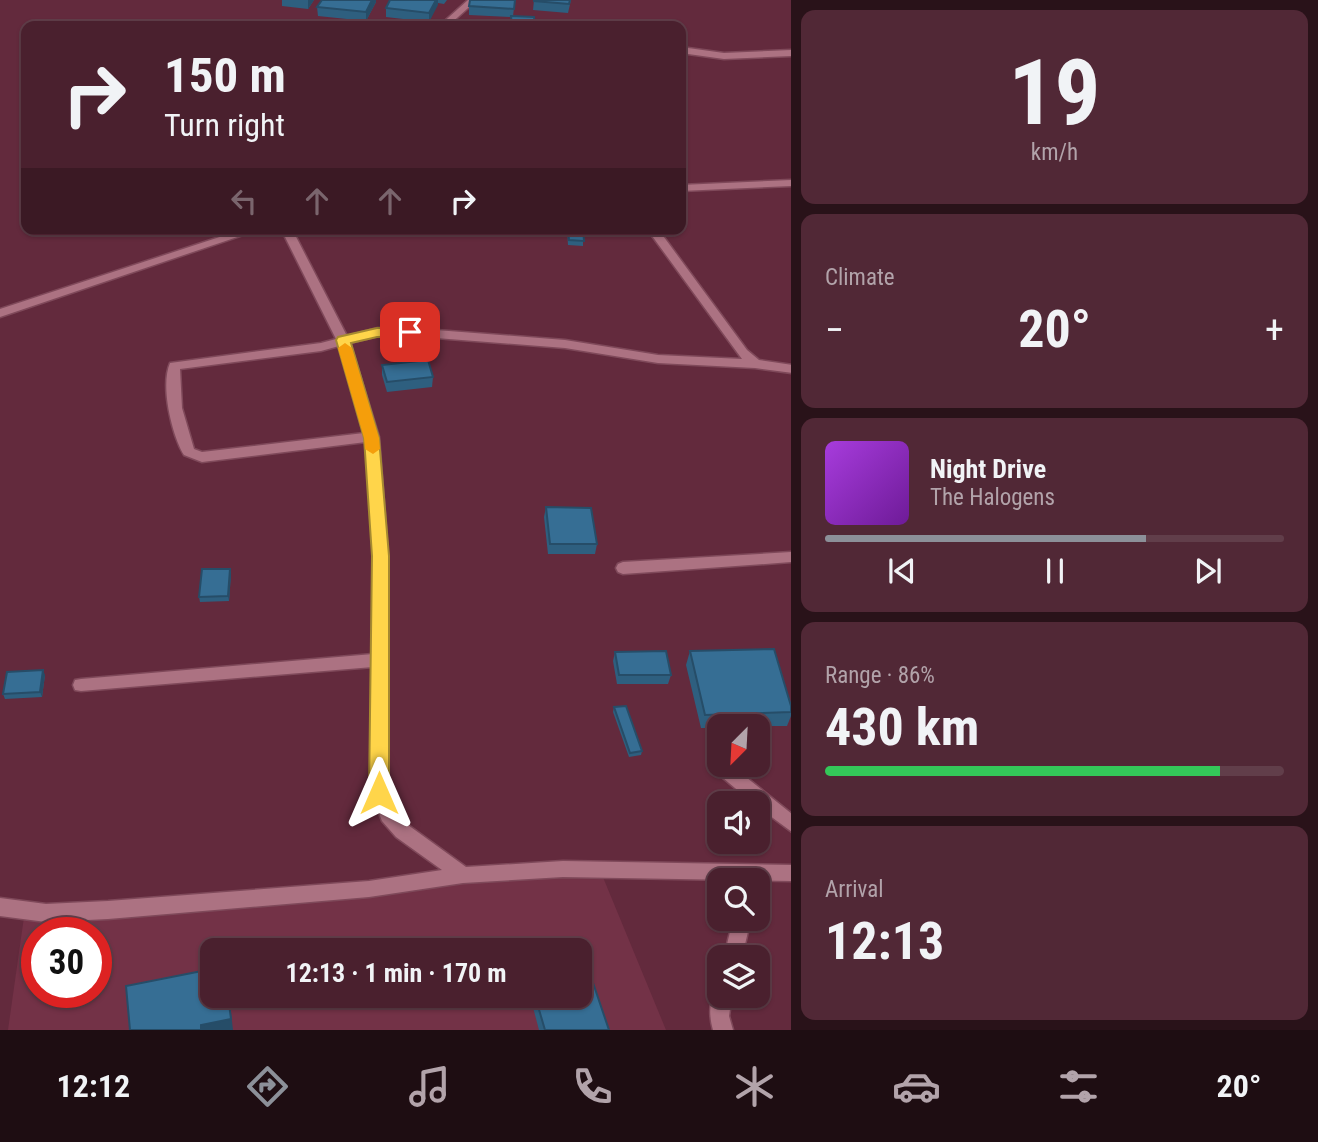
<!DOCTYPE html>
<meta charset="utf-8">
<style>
body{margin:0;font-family:"Roboto Condensed",sans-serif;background:#512836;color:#f1f3f6;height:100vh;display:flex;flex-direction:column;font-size:26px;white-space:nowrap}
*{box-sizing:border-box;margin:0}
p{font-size:23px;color:#b2a3aa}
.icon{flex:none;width:38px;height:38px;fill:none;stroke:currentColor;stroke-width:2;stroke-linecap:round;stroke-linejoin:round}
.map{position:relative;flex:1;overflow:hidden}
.drawer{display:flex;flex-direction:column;gap:10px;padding:10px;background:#291219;width:527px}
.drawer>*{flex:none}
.guide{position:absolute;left:21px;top:21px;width:665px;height:214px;border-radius:14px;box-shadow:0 2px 5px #0004,0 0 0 2px #613e4a;background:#4a202e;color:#f1f3f6;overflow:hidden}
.needle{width:46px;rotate:204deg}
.buttons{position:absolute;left:707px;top:714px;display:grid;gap:14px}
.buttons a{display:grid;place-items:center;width:63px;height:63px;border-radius:14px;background:#4a202e;box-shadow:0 2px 5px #0004,0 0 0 2px #613e4a;font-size:35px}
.speed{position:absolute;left:21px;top:917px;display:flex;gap:14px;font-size:35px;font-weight:700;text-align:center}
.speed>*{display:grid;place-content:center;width:91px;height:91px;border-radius:50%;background:#4a202e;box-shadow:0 2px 5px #0004,0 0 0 2px #613e4a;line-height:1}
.speed .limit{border:10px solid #d22;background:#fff;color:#111}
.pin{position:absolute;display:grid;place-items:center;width:60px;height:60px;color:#fff;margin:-30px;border-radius:14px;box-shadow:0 4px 10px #0006}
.me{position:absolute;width:77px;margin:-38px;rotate:0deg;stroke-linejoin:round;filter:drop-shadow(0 0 5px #0008)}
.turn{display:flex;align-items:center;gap:24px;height:147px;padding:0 28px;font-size:32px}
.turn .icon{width:91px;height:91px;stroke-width:2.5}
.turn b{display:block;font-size:49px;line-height:60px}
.lanes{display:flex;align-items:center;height:66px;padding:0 28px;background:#0003;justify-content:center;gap:35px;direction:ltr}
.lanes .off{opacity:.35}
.big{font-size:52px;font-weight:700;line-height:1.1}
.drawer .card{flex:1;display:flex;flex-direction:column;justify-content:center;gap:10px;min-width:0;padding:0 24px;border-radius:14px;background:#512836}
.drawer .dial{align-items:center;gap:0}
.dial b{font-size:91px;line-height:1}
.song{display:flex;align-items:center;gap:21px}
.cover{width:84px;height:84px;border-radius:10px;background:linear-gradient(135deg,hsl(280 70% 55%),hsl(280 70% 35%))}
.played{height:7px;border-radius:4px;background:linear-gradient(90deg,#8c9099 70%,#613e4a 70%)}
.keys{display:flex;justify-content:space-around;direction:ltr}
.heat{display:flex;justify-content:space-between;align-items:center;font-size:38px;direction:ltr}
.charge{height:10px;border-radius:5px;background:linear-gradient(90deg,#34c759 86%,#613e4a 0)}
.trip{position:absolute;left:200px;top:938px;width:392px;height:70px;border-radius:14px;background:#4a202e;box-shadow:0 2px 5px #0004,0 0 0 2px #613e4a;font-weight:700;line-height:70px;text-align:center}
.dock{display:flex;height:112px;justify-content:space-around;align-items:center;background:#1e0d12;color:#b2a3aa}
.dock .icon{width:49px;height:49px}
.dock .selected{color:#8c9099}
.dock b{font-size:32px;color:#f1f3f6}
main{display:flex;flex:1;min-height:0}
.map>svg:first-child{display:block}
</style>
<main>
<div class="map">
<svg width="792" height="1030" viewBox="0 0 792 1030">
<rect width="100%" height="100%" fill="#632a3d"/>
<path fill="#733247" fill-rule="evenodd" d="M600,870L666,1030H8L25,910ZM37,933H96V992H37ZM212,950H579V996H212Z"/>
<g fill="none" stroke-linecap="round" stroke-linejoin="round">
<defs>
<g id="street">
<polygon points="468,0 477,0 448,26 439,26"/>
<polygon points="681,47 724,53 792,50 792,56 724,59 681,53"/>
<polygon points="792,180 792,186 681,191 681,185"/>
<polygon points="244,229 261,229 0,317 0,309"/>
<path d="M281,229H292L347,336L378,328H410L565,340L658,355L742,359L647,229H658L747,350L759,360L792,365V373L755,368L658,363L565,348L410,336H378L350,343L379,437L388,556L387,793L395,811L408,825L466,867L563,861L792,865V881L563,877L463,883L369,897L108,919L46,922L0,916V898L46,904L108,901L369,881L442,870L396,837L382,821L371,793L373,667L81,691L75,690L73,685L75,680L81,679L373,654L374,556L366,442L202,462L184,455C172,435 160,386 170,363L321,343L336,339ZM339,346L364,433L202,452L194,449L182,408L180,369L321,351Z"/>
<polygon points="792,552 792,562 623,574 618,572 616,568 618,564 623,562"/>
<polygon points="719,762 719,765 731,765 792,814 792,832 758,807 758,803 753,803 717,773 715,768"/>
<polygon points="733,919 751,919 742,957 724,957"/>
<path d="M719,988V996H732L729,1016L733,1030H713C709,1016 709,1003 715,989Z"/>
</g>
</defs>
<use href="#street" stroke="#7f495a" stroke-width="3"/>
<use href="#street" fill="#ac7282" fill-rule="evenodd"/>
</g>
<g fill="#2e5f7f">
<polygon points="282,0 314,0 308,9 282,6"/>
<polygon points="322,0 376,0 376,2 366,21 318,16 317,7"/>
<polygon points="390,0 447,0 444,4 438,3 429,22 386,17 386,8"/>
<polygon points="515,0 513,16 535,26 511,26 511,17 469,15 469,6"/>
<polygon points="534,0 571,0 568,13 533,10"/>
<polygon points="567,229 583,229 583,246 568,245"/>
<polygon points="382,365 433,377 432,387 387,392 382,375"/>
<polygon points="546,507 597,544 595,554 548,554 544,517"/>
<polygon points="230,569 231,574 229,601 200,602 199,597"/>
<polygon points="690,651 791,706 791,716 787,726 719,726 719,728 701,728 686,665"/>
<polygon points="615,652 671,675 668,684 617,684 613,661"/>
<polygon points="45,675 42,697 5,699 3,694"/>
<polygon points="614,707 642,751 641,755 629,757 613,712"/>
<polygon points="530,996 579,996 609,1030 539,1030"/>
</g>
<g fill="#264d68">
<polygon points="308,0 314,0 308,9"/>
<polygon points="372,0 376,0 376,2 366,21 366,12"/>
<polygon points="436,0 438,0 438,5 429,22 429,13"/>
<polygon points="230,569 231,574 229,601 228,596"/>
<polygon points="43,670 45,675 42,697 40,692"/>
<polygon points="228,996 229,996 233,1030 201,1030 201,1025"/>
</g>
<g fill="#366e94" stroke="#264d68" stroke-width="2">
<polygon points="322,0 372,0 366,12 317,7"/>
<polygon points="390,0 436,0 429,13 386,8"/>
<polygon points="470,0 515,0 514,9 469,6"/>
<polygon points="534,0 570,0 569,4 534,1"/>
<polygon points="511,16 534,17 535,26 512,26"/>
<polygon points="568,229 583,229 584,241 569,240"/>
<polygon points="428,360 433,377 387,382 382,365"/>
<polygon points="546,507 591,508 597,544 550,544"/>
<polygon points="202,569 230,569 228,596 199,597"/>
<polygon points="774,649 791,706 791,712 705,715 690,651"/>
<polygon points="666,651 671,675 619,675 615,652"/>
<polygon points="43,670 40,692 3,694 7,672"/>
<polygon points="626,706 642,751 630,753 614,707"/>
<polygon points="212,969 212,996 228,996 231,1019 201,1025 201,1030 130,1030 126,986"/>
<polygon points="590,974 609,1030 545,1030 535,996 579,996 579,976"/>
</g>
<polygon fill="#ffd54a" stroke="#a68a30" stroke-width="2" points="377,328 410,328 417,332 410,336 377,337 351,343 379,438 389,556 389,793 386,799 379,801 372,799 369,793 372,556 364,438 336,340 338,337"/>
<polygon fill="#f59e0b" points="345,343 352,348 379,438 380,449 373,454 365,449 364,438 338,348"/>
</svg>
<div class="buttons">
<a><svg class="needle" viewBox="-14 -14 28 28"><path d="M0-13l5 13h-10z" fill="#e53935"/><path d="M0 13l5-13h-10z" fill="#b2a3aa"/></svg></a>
<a><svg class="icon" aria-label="sound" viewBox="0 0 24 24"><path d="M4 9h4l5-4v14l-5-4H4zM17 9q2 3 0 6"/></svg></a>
<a><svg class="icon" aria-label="search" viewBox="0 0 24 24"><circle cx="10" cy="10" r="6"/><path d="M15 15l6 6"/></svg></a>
<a><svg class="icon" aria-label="layers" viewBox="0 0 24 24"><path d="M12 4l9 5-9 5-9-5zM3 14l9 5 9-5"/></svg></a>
</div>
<div class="speed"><div class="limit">30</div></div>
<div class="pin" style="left:410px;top:332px;background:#d93025"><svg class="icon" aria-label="arrive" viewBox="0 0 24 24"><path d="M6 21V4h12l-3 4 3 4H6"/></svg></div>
<svg class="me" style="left:379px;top:793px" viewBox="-20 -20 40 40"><path d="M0-17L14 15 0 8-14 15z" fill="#ffd54a" stroke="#fff" stroke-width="4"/></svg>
<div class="trip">12:13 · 1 min · 170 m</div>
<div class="guide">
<div class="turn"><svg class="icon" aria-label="right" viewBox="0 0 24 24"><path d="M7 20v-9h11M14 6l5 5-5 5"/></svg><div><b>150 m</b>Turn right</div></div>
<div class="lanes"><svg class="icon off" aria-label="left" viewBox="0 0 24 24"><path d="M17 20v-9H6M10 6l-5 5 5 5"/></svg><svg class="icon off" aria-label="ahead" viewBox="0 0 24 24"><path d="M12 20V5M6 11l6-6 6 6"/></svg><svg class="icon off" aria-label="ahead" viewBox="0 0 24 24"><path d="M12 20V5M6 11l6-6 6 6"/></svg><svg class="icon" aria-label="right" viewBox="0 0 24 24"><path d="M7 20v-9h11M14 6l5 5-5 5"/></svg></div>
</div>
</div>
<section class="drawer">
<div class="card dial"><b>19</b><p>km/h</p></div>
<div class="card"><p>Climate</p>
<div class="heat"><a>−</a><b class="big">20°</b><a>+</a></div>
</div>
<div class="card">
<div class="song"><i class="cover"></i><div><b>Night Drive</b><p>The Halogens</p></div></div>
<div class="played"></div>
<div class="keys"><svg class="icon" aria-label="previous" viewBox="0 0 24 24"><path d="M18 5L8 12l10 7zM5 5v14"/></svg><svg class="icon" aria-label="pause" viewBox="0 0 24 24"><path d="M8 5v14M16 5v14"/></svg><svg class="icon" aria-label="next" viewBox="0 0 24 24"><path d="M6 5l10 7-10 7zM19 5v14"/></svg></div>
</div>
<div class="card"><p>Range · 86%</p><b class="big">430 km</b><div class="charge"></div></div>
<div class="card"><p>Arrival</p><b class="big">12:13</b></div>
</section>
</main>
<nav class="dock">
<b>12:12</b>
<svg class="icon selected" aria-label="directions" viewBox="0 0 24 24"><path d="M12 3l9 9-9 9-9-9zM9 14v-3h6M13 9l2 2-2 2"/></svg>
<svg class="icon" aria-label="music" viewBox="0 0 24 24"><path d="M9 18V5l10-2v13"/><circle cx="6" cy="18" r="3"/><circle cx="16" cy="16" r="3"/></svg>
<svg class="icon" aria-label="phone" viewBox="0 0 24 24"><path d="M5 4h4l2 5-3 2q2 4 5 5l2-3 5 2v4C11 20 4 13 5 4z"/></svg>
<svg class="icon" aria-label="climate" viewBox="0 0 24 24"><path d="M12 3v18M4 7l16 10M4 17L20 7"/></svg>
<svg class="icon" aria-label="car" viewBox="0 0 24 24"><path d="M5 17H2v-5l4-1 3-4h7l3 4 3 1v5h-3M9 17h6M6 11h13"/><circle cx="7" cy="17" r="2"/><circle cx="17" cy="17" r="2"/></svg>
<svg class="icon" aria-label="filters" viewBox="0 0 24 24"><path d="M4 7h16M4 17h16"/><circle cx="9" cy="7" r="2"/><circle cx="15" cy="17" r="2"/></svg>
<b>20°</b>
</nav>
